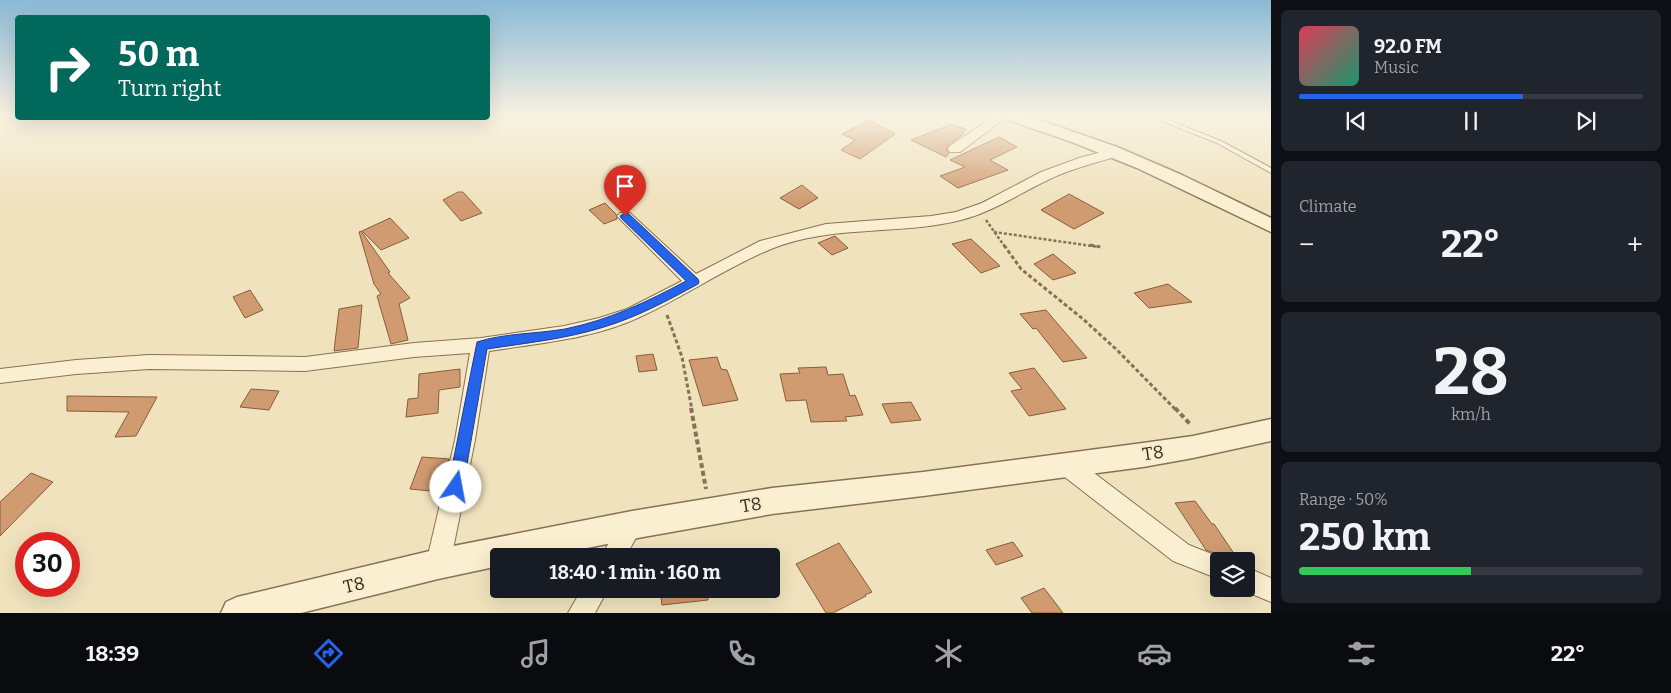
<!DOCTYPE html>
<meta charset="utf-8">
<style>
body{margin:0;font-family:Bitter,serif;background:#20242c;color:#f1f3f6;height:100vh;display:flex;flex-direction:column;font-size:19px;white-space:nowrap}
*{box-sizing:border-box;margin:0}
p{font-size:16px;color:#9ea1a6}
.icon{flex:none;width:28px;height:28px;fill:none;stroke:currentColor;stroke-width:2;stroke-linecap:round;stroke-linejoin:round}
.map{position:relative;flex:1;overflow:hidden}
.panel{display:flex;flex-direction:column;gap:10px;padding:10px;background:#0d0f14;width:400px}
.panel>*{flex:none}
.top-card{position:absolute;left:15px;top:15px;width:475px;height:105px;border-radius:5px;box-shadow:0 5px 20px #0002;background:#00695c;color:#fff;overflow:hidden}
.buttons{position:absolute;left:1210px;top:552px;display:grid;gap:10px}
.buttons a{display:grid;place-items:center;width:45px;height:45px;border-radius:5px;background:#171b24;box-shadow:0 5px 20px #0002;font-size:25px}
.speed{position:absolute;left:15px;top:532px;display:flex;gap:10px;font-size:25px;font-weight:700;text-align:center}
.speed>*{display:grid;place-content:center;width:65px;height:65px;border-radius:50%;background:#171b24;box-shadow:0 5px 20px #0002;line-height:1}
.speed .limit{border:8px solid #d22;background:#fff;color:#111}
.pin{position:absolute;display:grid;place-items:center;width:42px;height:42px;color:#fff;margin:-51px -21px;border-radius:50% 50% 50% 0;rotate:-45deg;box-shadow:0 0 5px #0007}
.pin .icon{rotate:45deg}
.me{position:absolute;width:55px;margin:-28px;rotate:12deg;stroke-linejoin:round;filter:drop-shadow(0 0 4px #0008)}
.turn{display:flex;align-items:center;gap:18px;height:105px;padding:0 20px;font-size:22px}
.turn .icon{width:65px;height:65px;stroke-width:2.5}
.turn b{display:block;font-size:35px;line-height:42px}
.big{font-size:38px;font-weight:700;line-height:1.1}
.panel .widget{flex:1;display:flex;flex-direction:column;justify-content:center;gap:8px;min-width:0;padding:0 18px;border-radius:8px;background:#20242c}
.panel .dial{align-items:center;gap:0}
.dial b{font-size:65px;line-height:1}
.song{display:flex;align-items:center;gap:15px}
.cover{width:60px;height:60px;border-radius:8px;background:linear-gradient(135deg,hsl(350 70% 55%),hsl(160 70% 35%))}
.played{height:5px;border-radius:2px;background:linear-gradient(90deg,#2563eb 65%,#363941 65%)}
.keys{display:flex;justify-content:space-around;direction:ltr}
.heat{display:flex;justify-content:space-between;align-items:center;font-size:28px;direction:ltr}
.charge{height:8px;border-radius:4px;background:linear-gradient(90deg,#34c759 50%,#363941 0)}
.trip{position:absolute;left:490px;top:548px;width:290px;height:50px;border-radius:5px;background:#171b24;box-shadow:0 5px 20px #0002;font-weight:700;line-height:50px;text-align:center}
.tab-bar{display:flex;height:80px;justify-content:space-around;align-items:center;background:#090b0e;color:#9ea1a6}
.tab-bar .icon{width:35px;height:35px}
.tab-bar .selected{color:#2563eb}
.tab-bar b{font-size:22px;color:#f1f3f6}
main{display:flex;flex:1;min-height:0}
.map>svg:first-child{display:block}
</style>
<main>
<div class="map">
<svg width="1271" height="613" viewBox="0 0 1271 613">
<rect width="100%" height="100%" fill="#f0e2bd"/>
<g fill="#d09b70" stroke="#895c3a">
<polygon points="869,120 895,134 860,159 841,150 855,140 842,134"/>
<polygon points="948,124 966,129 961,136 948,145 946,150 949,153 946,157 911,140 945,127"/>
<polygon points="999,137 1017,147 990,160 1008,170 958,188 940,176 965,167 950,160"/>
<polygon points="802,185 818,198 799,209 780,198"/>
<polygon points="458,192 463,192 482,213 461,221 443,200"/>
<polygon points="1069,194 1104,213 1074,229 1041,210"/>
<polygon points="605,203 616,214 617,219 604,224 589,210"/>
<polygon points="390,218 409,238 381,250 362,231"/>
<polygon points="361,231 390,272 388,273 410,298 399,304 408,340 391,344 377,296 381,294 374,284 359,232"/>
<polygon points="835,236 848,248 832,255 818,243"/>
<polygon points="971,239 1000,266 981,273 952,244"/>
<polygon points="1053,254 1076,273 1053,280 1034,264"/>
<polygon points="1168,284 1192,302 1149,308 1134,293"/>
<polygon points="250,290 263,310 245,318 233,297"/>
<polygon points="362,305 358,348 334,351 339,309"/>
<polygon points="1046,310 1051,316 1087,358 1063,362 1036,328 1033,329 1020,314"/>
<polygon points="653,354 657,370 639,372 636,356"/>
<polygon points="717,357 721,369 727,370 738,400 703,406 689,360"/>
<polygon points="826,367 828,375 843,374 850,396 855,395 863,415 845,417 847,421 811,422 806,400 786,401 780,374 800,373 798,368"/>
<polygon points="1034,368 1066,409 1029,416 1011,391 1022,389 1009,373"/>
<polygon points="460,369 460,387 439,390 438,413 406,417 408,399 418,398 419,374"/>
<polygon points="251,389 279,391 269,410 240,407"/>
<polygon points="67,396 157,397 136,436 115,437 129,412 67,411"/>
<polygon points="911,402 921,420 891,423 882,404"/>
<polygon points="422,457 449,459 441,492 410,489"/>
<polygon points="31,473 53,482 0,536 0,502"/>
<polygon points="1195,501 1212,524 1214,524 1237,558 1227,558 1206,550 1175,503"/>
<polygon points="1013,542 1023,556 996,565 986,550"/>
<polygon points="839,543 872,592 865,595 866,596 833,613 826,613 796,564"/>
<polygon points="1044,588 1063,613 1032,613 1021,598"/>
<polygon points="660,589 707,589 708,600 662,605"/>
</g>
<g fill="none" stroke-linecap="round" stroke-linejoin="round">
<defs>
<polygon id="service" points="1150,116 1158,116 1221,141 1271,168 1271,173 1217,143"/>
<g id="minor">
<polygon points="994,116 1008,116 960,152 950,152 948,149 950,146"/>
<path d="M1117,148L1122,149L1124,152L1122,155C1098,162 1073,168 1050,179C1020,193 993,212 961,220C899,236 832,224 771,249C727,267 684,297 640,317C593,339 540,343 489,351L475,440L450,564L446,572L438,576L430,572L426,564L455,440L470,353L414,357L305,371L149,369L76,374L0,383V369L76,360L149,355L305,357L414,343L481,338L564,326L599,318L627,309L682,281L617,216L620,213H630L696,274L760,241L826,224L931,216L956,212L982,203L1041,172L1079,158Z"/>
<polygon points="1065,455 1073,457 1189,545 1227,560 1228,561 1219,561 1219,579 1173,561 1057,471 1054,464 1057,457"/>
<polygon points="632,514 640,518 643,525 626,556 601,556 624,518"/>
<polygon points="1246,567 1271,578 1271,602 1240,589 1246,589"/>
<polygon points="582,589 608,589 595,613 568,613"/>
</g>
<g id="tertiary">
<polygon points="1003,116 1028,116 1117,147 1182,175 1271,218 1271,232 1137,168 1072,142 1005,119"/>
<polygon points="1271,419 1271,441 1193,458 1143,467 923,496 772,514 632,539 547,556 499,556 499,566 438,579 301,613 221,613 226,602 237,597 438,549 632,511 772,488 923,472 1143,443 1193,436"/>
</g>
</defs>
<use href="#service" stroke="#887255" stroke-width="2"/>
<use href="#minor" stroke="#887255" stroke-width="2"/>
<use href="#tertiary" stroke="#887255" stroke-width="3"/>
<g stroke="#887255" stroke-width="2.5" stroke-dasharray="3 2" stroke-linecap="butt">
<polyline points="986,220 1005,247"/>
<polyline points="994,232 1099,247"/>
</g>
<g stroke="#887255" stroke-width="3" stroke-dasharray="4 2.5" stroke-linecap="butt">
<polyline points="1004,245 1021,269 1083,319 1117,350 1176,410"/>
<polyline points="1090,245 1101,247"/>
<polyline points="667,315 682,357 692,410"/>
</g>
<g stroke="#887255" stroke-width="4" stroke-dasharray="5 3" stroke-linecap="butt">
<polyline points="691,408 706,489"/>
<polyline points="1175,408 1191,425"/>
</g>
<use href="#service" fill="#faefd0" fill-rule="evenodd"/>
<use href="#minor" fill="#faefd0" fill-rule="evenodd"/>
<use href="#tertiary" fill="#faefd0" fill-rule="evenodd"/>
</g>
<linearGradient id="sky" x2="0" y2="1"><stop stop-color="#8bb9d5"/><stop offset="0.57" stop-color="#f8f2e1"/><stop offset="1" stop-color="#f8f2e1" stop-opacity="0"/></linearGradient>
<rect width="1271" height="202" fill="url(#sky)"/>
<path fill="#2563eb" stroke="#184099" d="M625,213L629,214L698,279L699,282L698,284C667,301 637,317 604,327C566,339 526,343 487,349L463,487L461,491L456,493L450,491L448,487L477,342C505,333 536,334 565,329C609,320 647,302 686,281L621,218L620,216Z"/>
<g text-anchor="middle" stroke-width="5" stroke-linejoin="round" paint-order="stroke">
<g font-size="18" fill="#37291b" stroke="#f7eccd">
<text transform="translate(1153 453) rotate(-8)" y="6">T8</text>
<text transform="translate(751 505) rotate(-9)" y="6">T8</text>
<text transform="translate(354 585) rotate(-13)" y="6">T8</text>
</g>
</g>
</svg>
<div class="buttons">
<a><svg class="icon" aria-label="layers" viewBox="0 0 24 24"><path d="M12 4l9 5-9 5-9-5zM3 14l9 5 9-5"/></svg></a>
</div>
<div class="speed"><div class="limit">30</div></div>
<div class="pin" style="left:625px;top:216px;background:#d93025"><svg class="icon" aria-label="arrive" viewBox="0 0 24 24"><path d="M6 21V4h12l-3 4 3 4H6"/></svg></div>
<svg class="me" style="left:456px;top:487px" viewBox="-20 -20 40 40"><circle r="19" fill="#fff"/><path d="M0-13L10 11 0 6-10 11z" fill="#2563eb"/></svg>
<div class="trip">18:40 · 1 min · 160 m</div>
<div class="top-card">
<div class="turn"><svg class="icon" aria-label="right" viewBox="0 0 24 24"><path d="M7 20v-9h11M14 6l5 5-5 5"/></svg><div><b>50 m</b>Turn right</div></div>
</div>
</div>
<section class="panel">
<div class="widget">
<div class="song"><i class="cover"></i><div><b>92.0 FM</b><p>Music</p></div></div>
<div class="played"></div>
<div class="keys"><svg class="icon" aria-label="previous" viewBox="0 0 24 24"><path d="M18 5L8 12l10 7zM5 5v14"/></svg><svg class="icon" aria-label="pause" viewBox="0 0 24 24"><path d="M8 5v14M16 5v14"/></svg><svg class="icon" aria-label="next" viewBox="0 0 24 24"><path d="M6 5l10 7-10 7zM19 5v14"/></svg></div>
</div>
<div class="widget"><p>Climate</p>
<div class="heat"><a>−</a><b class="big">22°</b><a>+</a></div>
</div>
<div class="widget dial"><b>28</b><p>km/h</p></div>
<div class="widget"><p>Range · 50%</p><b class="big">250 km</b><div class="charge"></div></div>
</section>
</main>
<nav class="tab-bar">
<b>18:39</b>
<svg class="icon selected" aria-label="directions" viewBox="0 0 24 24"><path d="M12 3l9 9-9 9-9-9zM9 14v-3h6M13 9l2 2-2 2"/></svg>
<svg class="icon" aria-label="music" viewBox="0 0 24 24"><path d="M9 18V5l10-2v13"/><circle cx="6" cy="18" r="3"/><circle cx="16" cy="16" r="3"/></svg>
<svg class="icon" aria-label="phone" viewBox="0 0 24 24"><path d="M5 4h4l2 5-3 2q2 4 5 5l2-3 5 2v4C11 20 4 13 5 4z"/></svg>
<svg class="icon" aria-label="climate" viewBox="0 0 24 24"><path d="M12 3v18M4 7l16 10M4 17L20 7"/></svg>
<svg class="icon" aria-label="car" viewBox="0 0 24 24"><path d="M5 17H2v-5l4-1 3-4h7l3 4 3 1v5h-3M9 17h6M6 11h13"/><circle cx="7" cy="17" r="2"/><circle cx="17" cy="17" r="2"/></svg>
<svg class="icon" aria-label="filters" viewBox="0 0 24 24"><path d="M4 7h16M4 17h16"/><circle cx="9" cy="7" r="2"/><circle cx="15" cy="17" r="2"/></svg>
<b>22°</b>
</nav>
